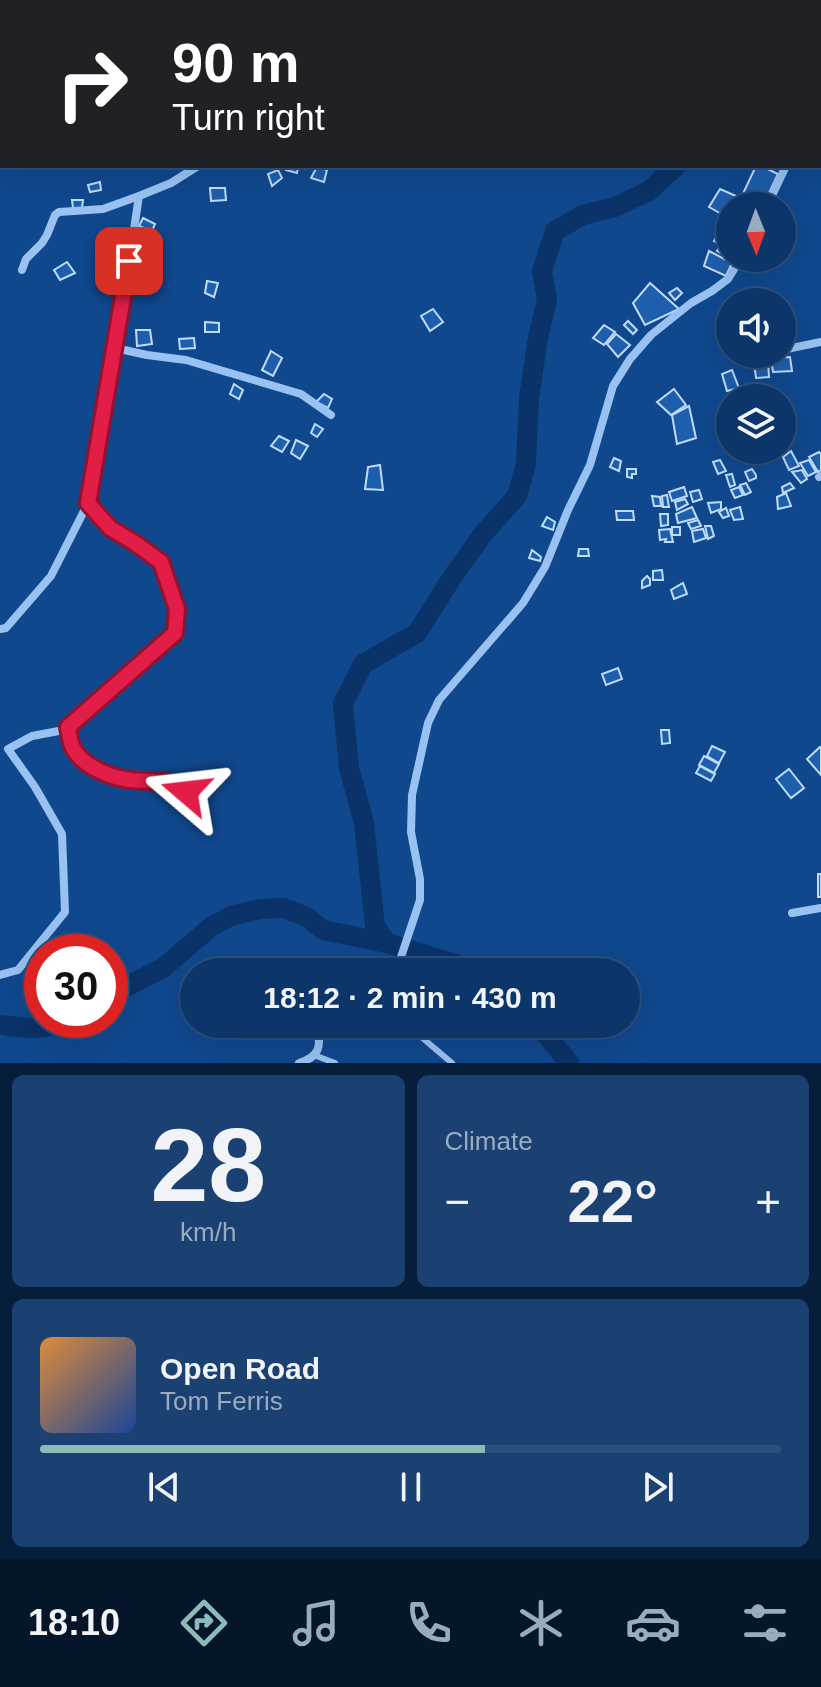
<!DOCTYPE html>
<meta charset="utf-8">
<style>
body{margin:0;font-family:Helvetica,sans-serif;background:#1a4172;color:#f1f3f6;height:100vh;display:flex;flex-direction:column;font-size:30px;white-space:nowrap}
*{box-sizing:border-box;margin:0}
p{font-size:26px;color:#9aabc1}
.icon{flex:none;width:44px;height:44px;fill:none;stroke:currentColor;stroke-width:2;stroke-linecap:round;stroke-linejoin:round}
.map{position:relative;height:1063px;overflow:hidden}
.details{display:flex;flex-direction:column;gap:12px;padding:12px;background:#071e3a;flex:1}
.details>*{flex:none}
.guide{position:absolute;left:0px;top:0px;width:822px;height:168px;box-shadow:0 8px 32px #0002,0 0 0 2px #2c507e;background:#202124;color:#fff;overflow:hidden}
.needle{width:52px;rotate:179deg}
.controls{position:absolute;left:716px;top:192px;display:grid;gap:16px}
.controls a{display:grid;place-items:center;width:80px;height:80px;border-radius:50%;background:#0c366a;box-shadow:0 8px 32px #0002,0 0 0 2px #2c507e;font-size:40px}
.speed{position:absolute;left:24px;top:934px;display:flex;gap:16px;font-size:40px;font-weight:700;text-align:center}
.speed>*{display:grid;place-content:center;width:104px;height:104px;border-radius:50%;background:#0c366a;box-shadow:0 8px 32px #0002,0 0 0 2px #2c507e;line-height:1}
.speed .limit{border:12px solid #d22;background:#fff;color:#111}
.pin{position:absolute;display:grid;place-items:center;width:68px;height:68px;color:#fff;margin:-34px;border-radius:16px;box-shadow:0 4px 12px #0006}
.me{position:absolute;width:88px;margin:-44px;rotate:287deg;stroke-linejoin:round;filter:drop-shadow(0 0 6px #0008)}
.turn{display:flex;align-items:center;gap:28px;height:168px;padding:0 40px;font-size:36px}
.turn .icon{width:104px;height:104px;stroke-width:2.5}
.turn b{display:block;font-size:56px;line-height:68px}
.big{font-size:60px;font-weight:600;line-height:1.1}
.details .card{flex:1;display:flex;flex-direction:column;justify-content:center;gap:12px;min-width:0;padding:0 28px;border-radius:12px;background:#1a4172}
.details .dial{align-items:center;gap:0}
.dial b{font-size:104px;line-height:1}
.song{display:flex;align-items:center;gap:24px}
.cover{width:96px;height:96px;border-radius:12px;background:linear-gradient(135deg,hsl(30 70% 55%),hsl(220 70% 35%))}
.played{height:8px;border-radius:4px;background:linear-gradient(90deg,#8bbbb9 60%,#2c507e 60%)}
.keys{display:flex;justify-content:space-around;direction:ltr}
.heat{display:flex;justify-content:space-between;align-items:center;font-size:44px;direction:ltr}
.details .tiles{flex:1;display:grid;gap:12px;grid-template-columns:1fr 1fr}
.card:last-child{grid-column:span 2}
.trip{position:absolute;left:180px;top:958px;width:460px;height:80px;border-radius:40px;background:#0c366a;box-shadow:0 8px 32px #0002,0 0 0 2px #2c507e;font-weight:600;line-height:80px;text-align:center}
.tab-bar{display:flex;height:128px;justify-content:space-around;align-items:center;background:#05162a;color:#9aabc1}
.tab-bar .icon{width:56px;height:56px}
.tab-bar .active{color:#8bbbb9}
.tab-bar b{font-size:36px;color:#f1f3f6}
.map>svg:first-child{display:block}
</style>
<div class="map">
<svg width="821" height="1063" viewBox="0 0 821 1063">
<rect width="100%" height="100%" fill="#10488e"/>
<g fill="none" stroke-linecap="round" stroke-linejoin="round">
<g stroke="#0a3369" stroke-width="20">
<polyline points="789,2 790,0"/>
<polyline points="387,943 375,926 364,823 349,768 343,704 363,664 417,633 451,579 483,534 517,496 526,464 529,398 538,338 547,300 542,271 555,231 583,215 615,207 649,191 676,166"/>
<polyline points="110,995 163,968 212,926 231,916 260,909 284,908 307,917 323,930 387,943 481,972"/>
<polyline points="538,1024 569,1063"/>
<path d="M0,1025C21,1027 45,1032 63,1020"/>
</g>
</g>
<g fill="#1e5fad" stroke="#c0dcfd" stroke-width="2">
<polygon points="287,166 298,166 297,173 286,170"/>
<polygon points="756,166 761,166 778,174 763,206 746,206 739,202"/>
<polygon points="317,167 327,170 324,182 311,178"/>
<polygon points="278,170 282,178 272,186 268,174"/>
<polygon points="100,182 101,190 90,192 88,185"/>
<polygon points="210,188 225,188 226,200 211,201"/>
<polygon points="720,189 736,196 725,216 709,207"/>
<polygon points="72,200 83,200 82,208 73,208"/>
<polygon points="730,213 730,258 736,258 734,261 717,251 721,244 714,241"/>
<polygon points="143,218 155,224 152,231 139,226"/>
<polygon points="709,251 732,263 726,276 704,266"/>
<polygon points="67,262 75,273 60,280 54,270"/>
<polygon points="207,281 218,283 214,297 205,293"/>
<polygon points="650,283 679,309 645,325 633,303"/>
<polygon points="677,288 682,293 675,300 669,293"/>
<polygon points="433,309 443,322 430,331 421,316"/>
<polygon points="628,321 637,330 633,334 624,325"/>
<polygon points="205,322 219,323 219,332 205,332"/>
<polygon points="604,325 615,332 604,345 593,338"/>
<polygon points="136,330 150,330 152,344 137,346"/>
<polygon points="616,334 630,345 618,357 607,344"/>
<polygon points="194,338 195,348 180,349 179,339"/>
<polygon points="271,351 282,358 273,376 262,370"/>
<polygon points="790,357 792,371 773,372 771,358"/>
<polygon points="768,361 769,377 756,378 754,363"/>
<polygon points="732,370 739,388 727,391 722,374"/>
<polygon points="234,384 243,390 239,399 230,394"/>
<polygon points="674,389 686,405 671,415 657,402"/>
<polygon points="324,394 332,399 328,408 316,402"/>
<polygon points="689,406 696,438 677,444 672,415"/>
<polygon points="315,424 323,429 317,437 311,433"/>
<polygon points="279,436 289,441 282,452 271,446"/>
<polygon points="296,440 308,446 300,459 291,453"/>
<polygon points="791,451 799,466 789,470 783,457"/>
<polygon points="819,452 821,454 821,470 818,472 809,457"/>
<polygon points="614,458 621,461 619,471 610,467"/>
<polygon points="720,460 726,471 718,474 713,462"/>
<polygon points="809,460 816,472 808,476 800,463"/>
<polygon points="380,465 383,490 365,489 368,467"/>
<polygon points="627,469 636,469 636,474 632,474 632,478 627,477"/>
<polygon points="752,469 756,475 756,478 749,481 745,472"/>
<polygon points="802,470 807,479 801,483 792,472"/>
<polygon points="732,474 735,485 730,487 726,475"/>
<polygon points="746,483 751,492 745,495 740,485"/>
<polygon points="790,483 794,488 783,493 782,487"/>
<polygon points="684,487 687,496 672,501 669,492"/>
<polygon points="739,487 743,495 735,498 731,490"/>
<polygon points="699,490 702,499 693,502 690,492"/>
<polygon points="786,493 791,506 778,509 777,497"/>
<polygon points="667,495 669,507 663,507 662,496"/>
<polygon points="652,496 660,497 661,506 654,506"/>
<polygon points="685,499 688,504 677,510 675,502"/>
<polygon points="721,502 721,509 711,513 708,503"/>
<polygon points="692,507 697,518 678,523 676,514"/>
<polygon points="740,507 743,519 734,520 730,510"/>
<polygon points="726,508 729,516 723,518 719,512"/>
<polygon points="616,511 633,511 634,520 617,520"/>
<polygon points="660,514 668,514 668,525 661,526"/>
<polygon points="547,517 555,522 553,530 542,526"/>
<polygon points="698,520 701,526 691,529 688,523"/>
<polygon points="705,526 711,526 714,536 708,539"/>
<rect x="672" y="527" width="8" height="8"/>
<polygon points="670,529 673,542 665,542 666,539 660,540 659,530"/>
<polygon points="703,529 706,538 694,542 692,531"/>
<polygon points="579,549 588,549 589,556 578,556"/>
<polygon points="532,550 541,557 540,561 529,558"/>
<polygon points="662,570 663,580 653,580 653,571"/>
<polygon points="647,576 650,579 650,585 642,588 642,581"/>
<polygon points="683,583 687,594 674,599 671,590"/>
<polygon points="618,668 622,679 606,685 602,674"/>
<polygon points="661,730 669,730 670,743 662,744"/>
<polygon points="712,746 725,752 719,763 707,756"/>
<polygon points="820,747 821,748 821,775 807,759"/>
<polygon points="704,756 719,764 714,773 699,765"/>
<polygon points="700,766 715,774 711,781 696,773"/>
<polygon points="789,769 804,788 791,798 776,779"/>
<rect x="818" y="874" width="3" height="23"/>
</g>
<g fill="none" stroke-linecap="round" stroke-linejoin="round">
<g stroke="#99c2f2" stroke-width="6">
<polyline points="406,1024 452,1063"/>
<polyline points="219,1030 261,1030 304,1024"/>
<polyline points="314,1055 335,1063"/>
</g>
<g stroke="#99c2f2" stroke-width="8">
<polyline points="234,2 235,0"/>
<polyline points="820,95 821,93"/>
<polyline points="767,206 786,166"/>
<polyline points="22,270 26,259 42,243 47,235 55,215 59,212 103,209 139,196"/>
<polyline points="115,348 147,355 186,360 301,394 331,415"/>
<polyline points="782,350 821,342"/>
<polyline points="819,477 821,476"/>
<polyline points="0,629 6,628 51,576 88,503"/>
<path d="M68,727C69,733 70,740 72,746C81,766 110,778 131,780C151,782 169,778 186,792"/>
<polyline points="792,913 821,908"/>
<polyline points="396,972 420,900 420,879 411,832 412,795 428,723 439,700 523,603 545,567 568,510 590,465 613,386 630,359 651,335 691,303 712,291 728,279 741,258"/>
<polyline points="0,975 18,970 65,912 62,834 35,787 8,749 32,736 64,730 175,633 177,609 161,562 135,543 110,528 88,503 122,308 139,196 171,183 198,166"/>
<path d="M299,1063C322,1056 320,1045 318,1024"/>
</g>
</g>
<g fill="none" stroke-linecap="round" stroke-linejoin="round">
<defs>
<path id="route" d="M129,261L88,503L110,528L135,543L161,562L177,609L175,633L68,727C69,733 70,740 72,746C81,766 111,778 131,780C151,782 169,778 186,792"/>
</defs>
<use href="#route" stroke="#92132f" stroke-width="20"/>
<use href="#route" stroke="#e11d48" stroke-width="14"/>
</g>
</svg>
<div class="controls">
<a><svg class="needle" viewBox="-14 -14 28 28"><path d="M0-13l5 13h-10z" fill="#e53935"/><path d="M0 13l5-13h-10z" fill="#9aabc1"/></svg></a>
<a><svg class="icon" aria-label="sound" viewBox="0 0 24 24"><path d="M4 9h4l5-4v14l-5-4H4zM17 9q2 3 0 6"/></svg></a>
<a><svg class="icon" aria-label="layers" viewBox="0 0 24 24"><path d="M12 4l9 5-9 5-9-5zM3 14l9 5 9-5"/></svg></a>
</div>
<div class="speed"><div class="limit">30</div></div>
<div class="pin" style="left:129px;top:261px;background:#d93025"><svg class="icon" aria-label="arrive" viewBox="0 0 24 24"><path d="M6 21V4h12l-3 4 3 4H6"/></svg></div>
<svg class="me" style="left:186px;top:792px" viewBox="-20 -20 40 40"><path d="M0-17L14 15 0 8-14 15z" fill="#e11d48" stroke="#fff" stroke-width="4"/></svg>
<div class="trip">18:12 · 2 min · 430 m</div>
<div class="guide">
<div class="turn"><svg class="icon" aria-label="right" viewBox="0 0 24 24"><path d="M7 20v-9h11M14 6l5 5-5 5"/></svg><div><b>90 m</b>Turn right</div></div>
</div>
</div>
<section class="details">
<div class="tiles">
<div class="card dial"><b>28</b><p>km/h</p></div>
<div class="card"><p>Climate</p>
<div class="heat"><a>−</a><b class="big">22°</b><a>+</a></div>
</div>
<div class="card">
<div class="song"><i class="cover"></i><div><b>Open Road</b><p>Tom Ferris</p></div></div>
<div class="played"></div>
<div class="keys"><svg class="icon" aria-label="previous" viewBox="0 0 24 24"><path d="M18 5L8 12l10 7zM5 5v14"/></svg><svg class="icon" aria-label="pause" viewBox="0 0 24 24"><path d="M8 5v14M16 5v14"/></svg><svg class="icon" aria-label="next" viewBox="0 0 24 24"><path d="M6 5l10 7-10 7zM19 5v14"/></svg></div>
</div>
</div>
</section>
<nav class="tab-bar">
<b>18:10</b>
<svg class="icon active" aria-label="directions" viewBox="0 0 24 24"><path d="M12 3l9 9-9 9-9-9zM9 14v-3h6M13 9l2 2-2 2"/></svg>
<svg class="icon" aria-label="music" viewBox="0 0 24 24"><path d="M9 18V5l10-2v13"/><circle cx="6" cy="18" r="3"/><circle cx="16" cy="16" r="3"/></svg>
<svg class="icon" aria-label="phone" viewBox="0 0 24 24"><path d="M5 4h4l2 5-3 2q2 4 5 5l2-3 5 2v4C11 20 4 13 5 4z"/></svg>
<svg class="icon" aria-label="climate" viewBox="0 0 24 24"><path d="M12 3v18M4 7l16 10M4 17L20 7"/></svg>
<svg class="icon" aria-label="car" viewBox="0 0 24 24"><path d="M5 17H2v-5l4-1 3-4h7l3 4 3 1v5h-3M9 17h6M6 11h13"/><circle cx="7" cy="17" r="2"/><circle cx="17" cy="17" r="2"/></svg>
<svg class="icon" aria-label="filters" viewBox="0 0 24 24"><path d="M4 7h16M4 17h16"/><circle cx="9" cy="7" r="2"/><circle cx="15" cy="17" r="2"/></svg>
</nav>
